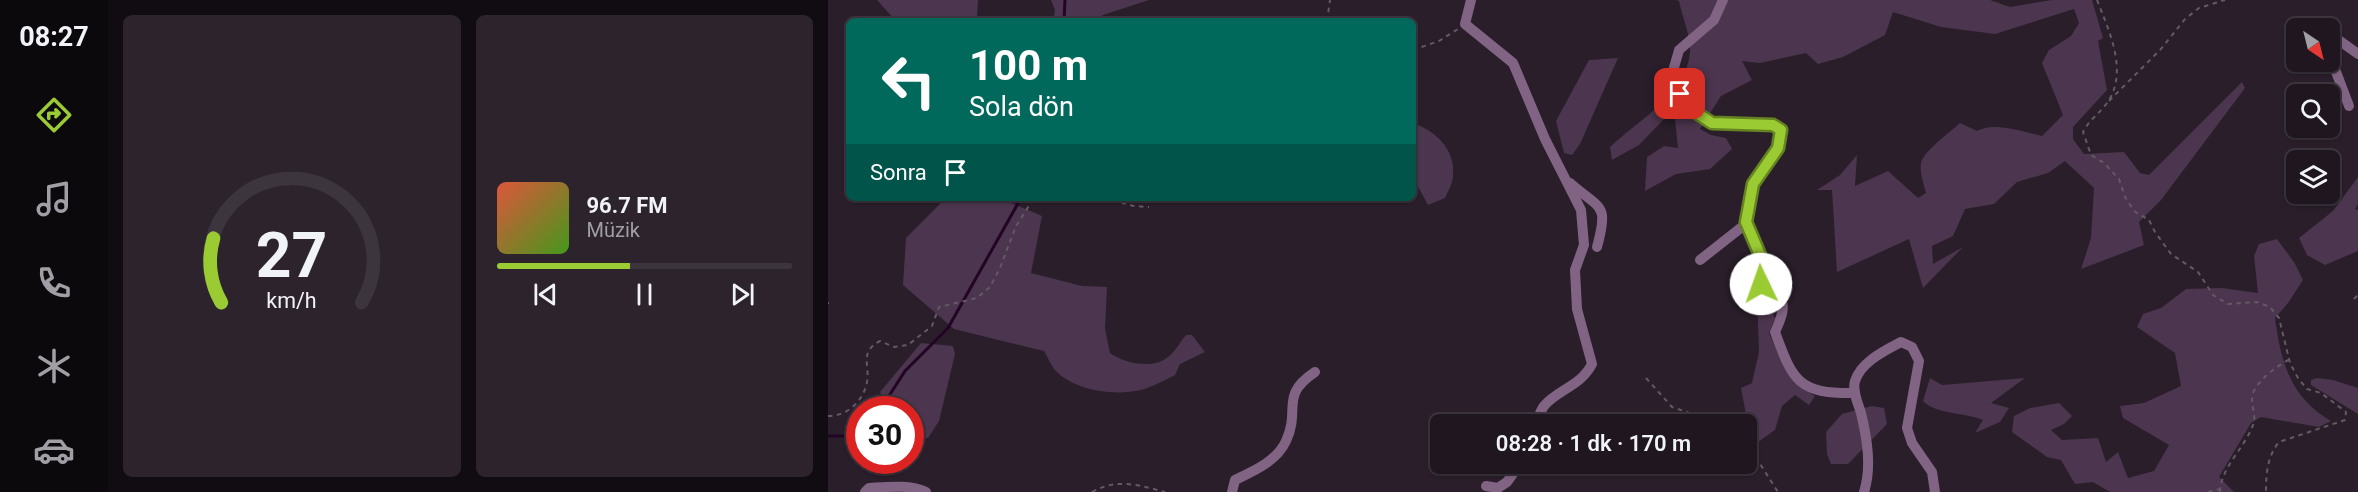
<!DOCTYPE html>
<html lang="tr">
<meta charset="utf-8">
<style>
body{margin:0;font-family:Roboto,sans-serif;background:#2c232d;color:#f1f3f6;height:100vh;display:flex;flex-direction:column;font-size:22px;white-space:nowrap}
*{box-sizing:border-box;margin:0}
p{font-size:20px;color:#a19fa5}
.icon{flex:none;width:33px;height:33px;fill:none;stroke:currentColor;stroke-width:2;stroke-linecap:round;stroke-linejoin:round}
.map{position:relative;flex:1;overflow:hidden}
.side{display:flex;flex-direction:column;gap:15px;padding:15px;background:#110c12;width:720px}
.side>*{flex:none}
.hud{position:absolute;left:18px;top:18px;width:570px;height:183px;border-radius:9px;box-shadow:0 2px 4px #0004,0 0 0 2px #3c353e;background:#00695c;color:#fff;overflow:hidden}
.needle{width:39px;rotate:145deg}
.tools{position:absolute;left:1458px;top:18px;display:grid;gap:12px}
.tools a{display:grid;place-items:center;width:54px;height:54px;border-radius:9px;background:#1f1620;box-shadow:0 2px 4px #0004,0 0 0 2px #3c353e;font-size:30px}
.speed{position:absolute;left:18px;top:396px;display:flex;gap:12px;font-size:30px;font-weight:700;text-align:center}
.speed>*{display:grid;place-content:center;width:78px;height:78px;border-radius:50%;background:#1f1620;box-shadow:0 2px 4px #0004,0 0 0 2px #3c353e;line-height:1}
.speed .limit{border:9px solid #d22;background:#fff;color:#111}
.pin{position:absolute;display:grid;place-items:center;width:51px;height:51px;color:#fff;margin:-26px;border-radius:12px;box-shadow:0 3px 9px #0006}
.me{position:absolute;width:66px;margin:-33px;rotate:357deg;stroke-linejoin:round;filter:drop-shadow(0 0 4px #0008)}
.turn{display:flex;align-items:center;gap:21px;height:126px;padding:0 24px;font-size:27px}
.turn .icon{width:78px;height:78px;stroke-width:2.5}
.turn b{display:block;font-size:42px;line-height:51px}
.then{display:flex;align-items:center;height:57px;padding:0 24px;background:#0003;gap:12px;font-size:22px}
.side .card{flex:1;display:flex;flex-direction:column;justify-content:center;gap:9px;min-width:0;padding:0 21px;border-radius:9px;background:#2c232d}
.side .dial{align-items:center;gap:0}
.dial svg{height:156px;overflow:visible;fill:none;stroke:#3c353e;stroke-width:7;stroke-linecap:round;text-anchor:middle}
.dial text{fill:#f1f3f6;stroke:none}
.song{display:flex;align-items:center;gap:18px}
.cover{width:72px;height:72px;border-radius:9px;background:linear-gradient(135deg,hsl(10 70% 55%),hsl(100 70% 35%))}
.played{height:6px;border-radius:3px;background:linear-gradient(90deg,#9bcb33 45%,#3c353e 45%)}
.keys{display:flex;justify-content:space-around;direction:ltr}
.side .tiles{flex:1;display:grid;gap:15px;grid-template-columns:repeat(2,1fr)}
.trip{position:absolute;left:602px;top:414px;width:327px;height:60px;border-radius:9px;background:#1f1620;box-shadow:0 2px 4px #0004,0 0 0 2px #3c353e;font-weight:600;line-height:60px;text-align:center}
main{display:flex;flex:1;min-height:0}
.dock{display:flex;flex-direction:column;width:108px;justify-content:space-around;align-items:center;background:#0c090d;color:#a19fa5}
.dock .icon{width:42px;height:42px}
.dock .selected{color:#9bcb33}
.dock b{font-size:27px;color:#f1f3f6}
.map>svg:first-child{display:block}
</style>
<main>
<nav class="dock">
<b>08:27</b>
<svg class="icon selected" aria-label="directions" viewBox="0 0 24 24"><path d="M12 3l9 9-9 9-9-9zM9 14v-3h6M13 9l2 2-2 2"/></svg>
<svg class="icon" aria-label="music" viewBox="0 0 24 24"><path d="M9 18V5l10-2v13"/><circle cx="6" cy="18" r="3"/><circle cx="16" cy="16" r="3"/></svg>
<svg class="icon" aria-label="phone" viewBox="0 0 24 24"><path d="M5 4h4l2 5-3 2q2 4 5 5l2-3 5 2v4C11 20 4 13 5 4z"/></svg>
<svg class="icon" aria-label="climate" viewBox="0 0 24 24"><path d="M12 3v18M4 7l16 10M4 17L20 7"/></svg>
<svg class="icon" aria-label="car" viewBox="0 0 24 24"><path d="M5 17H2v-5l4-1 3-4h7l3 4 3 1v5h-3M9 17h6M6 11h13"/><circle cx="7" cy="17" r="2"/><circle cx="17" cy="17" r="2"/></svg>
</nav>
<section class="side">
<div class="tiles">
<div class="card dial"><svg viewBox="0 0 100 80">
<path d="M14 69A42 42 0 1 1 86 69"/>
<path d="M14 69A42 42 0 0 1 10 36" stroke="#9bcb33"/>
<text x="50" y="56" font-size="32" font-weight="700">27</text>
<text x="50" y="72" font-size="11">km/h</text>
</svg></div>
<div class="card">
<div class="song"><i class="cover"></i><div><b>96.7 FM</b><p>Müzik</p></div></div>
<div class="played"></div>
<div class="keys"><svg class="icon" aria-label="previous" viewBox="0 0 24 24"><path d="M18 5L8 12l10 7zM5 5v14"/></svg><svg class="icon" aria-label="pause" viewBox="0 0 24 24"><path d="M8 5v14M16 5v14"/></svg><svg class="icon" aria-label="next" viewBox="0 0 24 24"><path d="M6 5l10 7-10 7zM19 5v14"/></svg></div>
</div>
</div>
</section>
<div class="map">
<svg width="1530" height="492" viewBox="0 0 1530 492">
<rect width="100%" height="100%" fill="#291e2a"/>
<g fill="#4c354e">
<polygon points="49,0 150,0 149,19 68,21"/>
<polygon points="223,0 321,0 275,15 268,21 225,21 227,10"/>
<path d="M848,0H1162L1182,7L1224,0H1264L1275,38L1270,41L1279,90L1245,127V139L1256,154L1296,152L1312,173L1321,175L1414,82L1417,88L1333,200L1311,222L1316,245L1253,269L1263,238L1266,188L1237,161L1220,173L1189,182L1166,204L1137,209L1125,236L1104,246L1105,264L1135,247L1095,288L1081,239L1009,272L1004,190H989L1012,175L1029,155L1027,186L1060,171L1090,198L1098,193C1096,184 1090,170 1094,160C1100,148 1122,132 1132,123L1149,131C1166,121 1196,132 1214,136L1235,115L1214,63L1221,50L1243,36L1251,23L1246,9L1167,34L1113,27L1065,12L1057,35L1015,57L990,64L978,53L932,63L914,61L924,80L893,96L872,129L883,135L898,138L904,149L882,169L848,174L817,191L819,157L836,146L850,148L846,109L811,145L784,160L782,147C810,120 859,94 862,52C863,37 854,16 851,1Z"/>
<polygon points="790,58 752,144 744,155 736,153 728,121 761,60"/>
<path d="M585,123C608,131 628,150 625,176C625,183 620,191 617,198L600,205L587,181Z"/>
<polygon points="1530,177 1530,204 1527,209 1530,210 1530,251 1497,265 1479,255 1471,238 1505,211"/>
<path d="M118,198H186L183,203L214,216L203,273L254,286L279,287L277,329L282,353C296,363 324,370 340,357C347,352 352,342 358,335H364L377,352L352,364L347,375C337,380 324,387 313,390C287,396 247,391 228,371C223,366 220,357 216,351L126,329L75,285L78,238Z"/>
<path d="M1449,239L1466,262L1475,280L1460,303L1447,318C1453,362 1462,397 1503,421L1491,427L1433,417L1423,423L1391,477L1406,492H1282L1265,482L1247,484L1233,460L1219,457L1184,432L1186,416L1202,408L1231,403L1244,416L1236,424L1223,430L1234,440L1270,438L1278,462L1290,452L1300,478L1326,471L1341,445L1295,418L1292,406L1316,403L1353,386L1347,353L1309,327L1315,314L1333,308L1358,289L1394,288L1430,293L1426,256L1431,244Z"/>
<path d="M929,296H937L947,318L941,333C953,359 962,382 987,396L981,405L967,395L954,406L947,430L930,442L919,420L913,388L924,383L931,352Z"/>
<polygon points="93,343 125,346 127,354 111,421 100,438 83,437 82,410 59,409 52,392"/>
<path d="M1102,378L1114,385L1197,378L1163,403L1181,408L1172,422L1147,433L1155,420C1136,412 1109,415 1095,401Z"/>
<polygon points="1489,378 1505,380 1530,388 1530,414 1483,385 1483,380"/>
<polygon points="1044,406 1056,408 1059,424 1020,464 1003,464 999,454 998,432 1014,414"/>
</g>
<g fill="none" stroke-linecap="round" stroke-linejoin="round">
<g stroke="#220425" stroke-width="3">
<polyline points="236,21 237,0"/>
<polyline points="52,410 77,371 120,328 193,198"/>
<polyline points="0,436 18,436 32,431"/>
</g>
<g stroke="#645a65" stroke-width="2" stroke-dasharray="4.5 4.5" stroke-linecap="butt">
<path d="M1269,0C1281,31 1301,72 1279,103C1271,114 1261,120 1255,132L1263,155L1276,163L1291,179L1297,197L1306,211L1321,220L1327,232L1343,254L1370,272L1385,295L1400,304L1429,302L1442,307L1451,318L1462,363L1470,378L1479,389L1493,393L1518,412L1517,420L1451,442C1439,457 1438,474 1438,492"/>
<polyline points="499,21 502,0"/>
<polyline points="585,50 611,41 630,29"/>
<polyline points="1281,101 1333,49 1357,19 1371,8 1397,0"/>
<polyline points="276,198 306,206 321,207"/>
<polyline points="1526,299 1530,295"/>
<polyline points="0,303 1,303"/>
<polyline points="818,378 844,407 894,424"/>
<path d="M0,416C19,416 35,402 39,382C42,364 31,352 52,341L66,347L80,345L104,326L111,307L149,298L162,287L172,268L188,226L206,198"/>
<polyline points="918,442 950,492"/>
<path d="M264,492C289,478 311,485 337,492"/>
<polyline points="1380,492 1392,489"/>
<path d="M1392,492C1393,467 1416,449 1425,425C1430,414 1419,402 1427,389C1435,376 1448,367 1462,359"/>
</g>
<g stroke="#816483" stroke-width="10">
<path d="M643,0L637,24L685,63L717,139L753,210L756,245L747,270L749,309L764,364C752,387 730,389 716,406C712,411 710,419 708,424"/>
<path d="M895,0L886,20L851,50L845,71L852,94L867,112L884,123L945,125L953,130L950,148L925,184L918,222L932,255L930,271L934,284C959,298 959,306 947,332C965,381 970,394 1027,393"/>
<polyline points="1502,41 1512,41 1530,54"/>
<polyline points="1502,56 1521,106"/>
<path d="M742,183C773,210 781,203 769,247"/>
<polyline points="872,260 919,223"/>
<polyline points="658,486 670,488 679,482 692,464"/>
<path d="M37,492L41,488C58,487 82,484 98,492"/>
<path d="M404,492L407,480C426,471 449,461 458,441C473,409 451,396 487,372"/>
<path d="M1036,492C1044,467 1039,438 1033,413C1030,403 1024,391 1027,381C1033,362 1056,351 1073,342L1084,347L1091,361L1079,428L1084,443L1104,472L1107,492"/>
</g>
</g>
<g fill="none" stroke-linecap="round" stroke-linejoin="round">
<defs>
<polyline id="route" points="852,94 867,112 884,123 945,125 953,130 950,148 925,184 918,222 932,255 930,272 933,284"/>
</defs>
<use href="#route" stroke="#658421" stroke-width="15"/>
<use href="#route" stroke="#9bcb33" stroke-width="10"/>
</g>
</svg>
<div class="tools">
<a><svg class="needle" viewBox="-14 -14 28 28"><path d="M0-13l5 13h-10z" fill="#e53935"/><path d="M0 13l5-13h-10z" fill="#a19fa5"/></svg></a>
<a><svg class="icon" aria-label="search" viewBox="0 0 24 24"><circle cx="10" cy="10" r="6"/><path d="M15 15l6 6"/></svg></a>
<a><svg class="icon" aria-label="layers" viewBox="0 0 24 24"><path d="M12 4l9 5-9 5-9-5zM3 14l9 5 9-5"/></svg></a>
</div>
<div class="speed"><div class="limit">30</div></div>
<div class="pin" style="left:852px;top:94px;background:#d93025"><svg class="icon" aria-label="arrive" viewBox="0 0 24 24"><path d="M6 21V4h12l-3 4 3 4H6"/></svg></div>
<svg class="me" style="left:933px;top:284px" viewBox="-20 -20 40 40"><circle r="19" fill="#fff"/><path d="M0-13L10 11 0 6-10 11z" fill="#9bcb33"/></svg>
<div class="trip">08:28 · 1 dk · 170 m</div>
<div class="hud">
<div class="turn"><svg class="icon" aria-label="left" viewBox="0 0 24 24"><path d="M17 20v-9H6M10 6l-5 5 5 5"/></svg><div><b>100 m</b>Sola dön</div></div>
<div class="then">Sonra<svg class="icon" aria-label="arrive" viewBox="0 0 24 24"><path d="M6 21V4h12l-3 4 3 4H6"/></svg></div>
</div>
</div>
</main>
